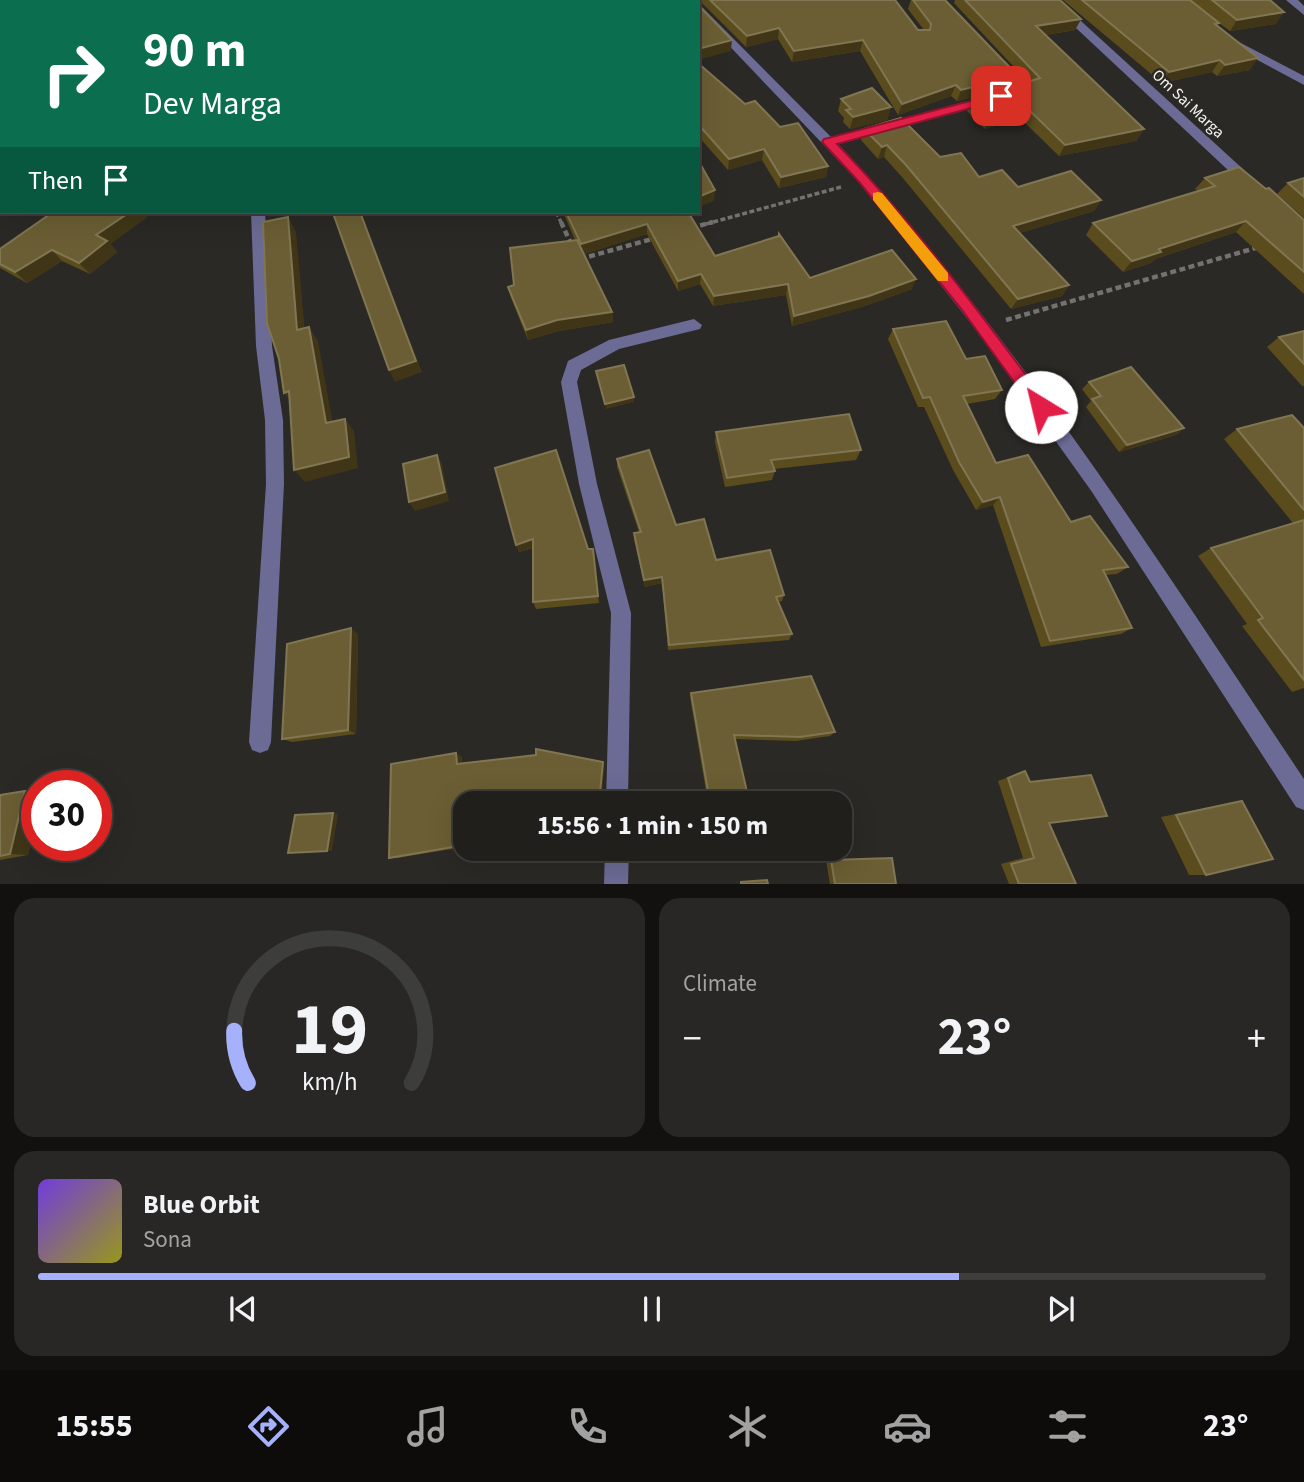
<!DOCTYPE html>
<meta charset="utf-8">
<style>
body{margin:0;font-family:"Source Sans 3",sans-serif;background:#282725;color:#f1f3f6;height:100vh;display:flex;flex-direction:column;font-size:26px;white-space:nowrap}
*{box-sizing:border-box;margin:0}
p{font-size:23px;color:#a2a2a3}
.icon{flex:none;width:38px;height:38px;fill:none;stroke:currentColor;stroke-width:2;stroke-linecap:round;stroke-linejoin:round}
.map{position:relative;height:884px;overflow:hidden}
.drawer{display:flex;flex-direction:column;gap:14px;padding:14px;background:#12110f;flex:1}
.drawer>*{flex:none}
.guide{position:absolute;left:0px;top:0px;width:700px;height:214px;box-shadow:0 7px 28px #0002,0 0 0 2px #3d3d3b;background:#0b6e4f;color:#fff;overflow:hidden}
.speed{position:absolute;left:21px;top:770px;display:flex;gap:14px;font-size:35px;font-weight:700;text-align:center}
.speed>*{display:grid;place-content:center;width:91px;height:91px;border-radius:50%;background:#201f1c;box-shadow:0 7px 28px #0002,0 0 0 2px #3d3d3b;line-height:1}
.speed .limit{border:10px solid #d22;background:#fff;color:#111}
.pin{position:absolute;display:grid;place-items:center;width:60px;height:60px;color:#fff;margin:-30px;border-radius:14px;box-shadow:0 4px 10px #0006}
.me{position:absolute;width:77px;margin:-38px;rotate:324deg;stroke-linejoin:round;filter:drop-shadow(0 0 5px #0008)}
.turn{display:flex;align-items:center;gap:24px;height:147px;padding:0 28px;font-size:32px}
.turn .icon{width:91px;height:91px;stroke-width:2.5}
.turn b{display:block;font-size:49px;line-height:60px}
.then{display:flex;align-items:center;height:66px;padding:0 28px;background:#0003;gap:14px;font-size:26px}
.big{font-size:52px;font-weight:700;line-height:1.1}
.drawer .tile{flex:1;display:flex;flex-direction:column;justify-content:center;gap:10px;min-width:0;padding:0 24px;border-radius:21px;background:#282725}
.drawer .dial{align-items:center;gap:0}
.dial svg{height:182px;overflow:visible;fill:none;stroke:#3d3d3b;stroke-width:7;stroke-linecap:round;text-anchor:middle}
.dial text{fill:#f1f3f6;stroke:none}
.song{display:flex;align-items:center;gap:21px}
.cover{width:84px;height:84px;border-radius:10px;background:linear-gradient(135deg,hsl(260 70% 55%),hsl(60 70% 35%))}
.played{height:7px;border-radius:4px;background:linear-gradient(90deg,#a6b1fc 75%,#3d3d3b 75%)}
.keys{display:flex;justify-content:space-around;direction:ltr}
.heat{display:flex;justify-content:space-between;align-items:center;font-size:38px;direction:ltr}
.drawer .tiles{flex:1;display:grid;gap:14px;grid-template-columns:1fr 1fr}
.tile:last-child{grid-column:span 2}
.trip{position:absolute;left:453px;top:791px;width:399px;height:70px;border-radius:21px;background:#201f1c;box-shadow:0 7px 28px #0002,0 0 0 2px #3d3d3b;font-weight:700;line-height:70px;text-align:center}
.dock{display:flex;height:112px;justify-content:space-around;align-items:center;background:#0d0c0b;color:#a2a2a3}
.dock .icon{width:49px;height:49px}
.dock .on{color:#a6b1fc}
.dock b{font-size:32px;color:#f1f3f6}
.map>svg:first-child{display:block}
</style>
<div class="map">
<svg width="1304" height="884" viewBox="0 0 1304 884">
<rect width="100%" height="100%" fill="#2a2925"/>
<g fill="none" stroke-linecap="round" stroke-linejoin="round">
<g stroke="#73726e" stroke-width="3.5" stroke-dasharray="5 2.5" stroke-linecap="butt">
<polyline points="556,212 562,224"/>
<polyline points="706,224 841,187"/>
</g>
<g stroke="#73726e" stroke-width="4.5" stroke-dasharray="6 3.5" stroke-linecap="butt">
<polyline points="561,222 572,246"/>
<polyline points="691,228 713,222"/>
<polyline points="580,259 652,239"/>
<polyline points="1006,320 1259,247"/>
</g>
<g fill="#6b6b95" fill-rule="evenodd">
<polygon points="288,0 300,0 287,2"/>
<polygon points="1046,0 1058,0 1255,180 1255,186 1245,186"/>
<polygon points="1286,0 1298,0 1304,6 1304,15"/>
<path d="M698,3L831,137L1018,88L997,67V61H1005L1030,87V93L838,144C877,184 912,229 948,272C1078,433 1189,607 1304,779V810L1296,807L1092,492L977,331L860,183L698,13Z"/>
<polygon points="1237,41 1304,76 1304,85 1233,47 1231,45"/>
<polygon points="2,202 2,212 6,212 0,214"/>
<polygon points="251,212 265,212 272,346 283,420 284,484 271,742 268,750 260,753 252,750 249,742 266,484 265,420 256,346"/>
<polygon points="694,319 702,325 700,329 619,349 581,370 577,382 597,484 631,613 628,803 606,803 611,613 579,484 561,382 568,361 609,340"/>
<polygon points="605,849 629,849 628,884 604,884"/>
</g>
</g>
<g fill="#5a4c1d">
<polygon points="634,0 895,0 918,30 924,30 908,9 911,0 945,0 1013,87 957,101 951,96 898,115 860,51 792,62 778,39 746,47 700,1 636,2"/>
<polygon points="955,0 1060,0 1081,19 1075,30 1046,35 1144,129 1136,141 1059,156 1020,118 985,129 967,111 972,99 1028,82 954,3"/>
<polygon points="1063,0 1270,0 1276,24 1230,31 1219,23 1217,26 1250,70 1217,76 1212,72 1162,83"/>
<polygon points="698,63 745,104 780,127 828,166 826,177 779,188 762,160 728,170 698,136"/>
<polygon points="841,99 891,107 887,120 850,129 843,122 844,118 838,111"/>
<polygon points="864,129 940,157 979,177 1018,187 1101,200 1094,211 1020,233 1069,285 1062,296 1011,309 902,177 884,157 878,159 861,140"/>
<polygon points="1205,178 1304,220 1304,294 1236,232 1155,259 1151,263 1123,272 1086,235 1093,223 1198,191 1195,189"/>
<polygon points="1304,178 1304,218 1277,194 1288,183"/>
<polygon points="53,212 143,212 147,217 110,244 117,252 90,274 62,261 27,283 0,268 0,249"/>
<polygon points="563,212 688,212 715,256 778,237 779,234 810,278 912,289 865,306 792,326 786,295 713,306 700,284 678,291 647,234 584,254 612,312 613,322 559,331 528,340 511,298 508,287 514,285 575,240"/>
<polygon points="893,329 966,359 1002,390 995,399 967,404 996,463 1128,567 1117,574 1106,575 1132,628 1121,634 1041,647 993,505 976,510 953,470 924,407 918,407 888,339"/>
<polygon points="1304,331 1304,386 1302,386 1267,347 1279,337"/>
<polygon points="1089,382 1184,428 1176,435 1119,452 1086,407 1091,401 1082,389"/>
<polygon points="1304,428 1304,688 1292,692 1242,626 1247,624 1198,556 1211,548 1293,523 1224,439 1237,429"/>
<polygon points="716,432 861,450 856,460 774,469 775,471 772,480 725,487 715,442"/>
<polygon points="617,459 676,525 716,560 784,595 782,601 778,602 792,634 789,640 668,650 662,583 645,587 634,540 634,533 639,532 617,467"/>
<polygon points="516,545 593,549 599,603 536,609 533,602 533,548 519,552"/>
<polygon points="358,634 356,734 292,742 282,739"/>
<polygon points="691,693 835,732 830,736 796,741 735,739 747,792 745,795 716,803 708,803 690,697"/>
<polygon points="462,757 462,763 604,766 601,803 466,803 464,847 397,858 389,858"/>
<polygon points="1025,771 1049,823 1076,884 1009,884 1001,864 1023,858 998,781"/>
<polygon points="37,793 37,819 28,855 0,860 0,795"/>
<polygon points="1242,801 1206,875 1189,875 1161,817 1226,804"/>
<polygon points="892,858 896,884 830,884 826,860"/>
</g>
<g fill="#403617">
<polygon points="1284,12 1276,24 1230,31 1237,20"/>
<polygon points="1081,19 1075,30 1031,37 1036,26"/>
<polygon points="779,28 778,39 746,47 747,36"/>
<polygon points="732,40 731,51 698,60 698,49"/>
<polygon points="863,40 860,51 792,62 794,51"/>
<polygon points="1258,58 1250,70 1217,76 1225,65"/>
<polygon points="1220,60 1212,72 1162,83 1169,72"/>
<polygon points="1018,76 1013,87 957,101 961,90"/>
<polygon points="956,85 951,96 898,115 902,104"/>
<polygon points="891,107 887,120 850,129 853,117"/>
<polygon points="1026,107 1020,118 985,129 990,117"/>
<polygon points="1144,129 1136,141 1059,156 1065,145"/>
<polygon points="887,145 884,157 878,159 882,147"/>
<polygon points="764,149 762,160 728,170 729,159"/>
<polygon points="828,166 826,177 779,188 781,177"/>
<polygon points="715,190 714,201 698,207 698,197"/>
<polygon points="1101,200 1094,211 1007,237 1013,226"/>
<polygon points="130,212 143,212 147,217 110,244 117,252 90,274 79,263 96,235"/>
<polygon points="360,212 422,372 395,382 389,370"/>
<polygon points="288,217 296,232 306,344 297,330"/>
<polygon points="1246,221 1236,232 1155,259 1151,263 1123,272 1132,261 1159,249"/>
<polygon points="647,224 647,234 582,255 581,244"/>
<polygon points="52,250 62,261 27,283 15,272"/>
<polygon points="701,274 700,284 678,291 678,281"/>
<polygon points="916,279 912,289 865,306 792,326 794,316"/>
<polygon points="788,284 786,295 713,306 714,296"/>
<polygon points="1069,285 1062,296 1011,309 1018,299"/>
<polygon points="612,312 613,322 559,331 528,340 526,330 557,320"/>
<polygon points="309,327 318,341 335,436 326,423"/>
<polygon points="289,391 294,405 284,393"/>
<polygon points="634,397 634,402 606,409 605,404"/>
<polygon points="345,419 354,431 358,468 305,482 294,470"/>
<polygon points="1184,428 1176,435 1119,452 1127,445"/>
<polygon points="437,455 442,464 449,501 415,511 409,502"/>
<polygon points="1000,497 993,505 976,510 983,502"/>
<polygon points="533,539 535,547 519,552 516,545"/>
<polygon points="662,577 662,583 645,587 644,580"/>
<polygon points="351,628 358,634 356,734 348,730"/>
<polygon points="456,753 462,757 462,767 457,764"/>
<polygon points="603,762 604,766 601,803 599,803"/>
<polygon points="25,791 37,793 37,819 28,855 10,854"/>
<polygon points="747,792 745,795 716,803 710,803"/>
<polygon points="333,813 338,814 332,851 327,851"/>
<polygon points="458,831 464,833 464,847 459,846"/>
</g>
<g fill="#6b5e34" stroke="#807652" stroke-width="2">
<polygon points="350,0 446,0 447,2 348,2 347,1"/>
<polygon points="645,0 697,0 697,2 646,2"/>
<polygon points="710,0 895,0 918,30 930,30 931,24 913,0 945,0 1018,76 961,90 956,85 902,104 863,40 794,51 779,28 747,36"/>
<polygon points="965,0 1060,0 1081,19 1036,26 1144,129 1065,145 1026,107 990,117 972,99 1040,78"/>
<polygon points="1082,0 1190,0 1219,23 1215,24 1258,58 1225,65 1220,60 1169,72"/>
<polygon points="1212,0 1270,0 1284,12 1237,20"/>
<polygon points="698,5 732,40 698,49"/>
<polygon points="698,63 745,104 755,101 780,127 798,123 828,166 781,177 764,149 729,159 698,124"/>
<polygon points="872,88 891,107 853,117 846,110 851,109 841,99"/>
<polygon points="901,118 940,157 961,153 979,177 1002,170 1018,187 1071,171 1101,200 1013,226 1069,285 1018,299 906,165 887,145 882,147 864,129"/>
<polygon points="698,160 715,190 698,197"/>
<polygon points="1239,167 1266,189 1269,188 1304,220 1304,272 1246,221 1159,249 1161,252 1132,261 1093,223 1215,186 1205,178"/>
<polygon points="1304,178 1304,197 1288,183"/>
<polygon points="53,212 130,212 96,235 107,241 79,263 52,250 15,272 0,264 0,249"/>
<polygon points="336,212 360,212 416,361 389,370 333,213"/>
<polygon points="566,212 688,212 715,256 779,236 779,234 810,278 892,250 916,279 869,296 794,316 788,284 714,296 701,274 678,281 647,224 581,244"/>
<polygon points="288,217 297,330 309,327 326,423 345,419 349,457 294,470 289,391 284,393 279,359 267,323 263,222"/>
<polygon points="577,240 612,312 557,320 526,330 508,287 514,285 510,248"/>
<polygon points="946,321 966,359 985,356 1002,390 963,396 996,463 1028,455 1071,522 1090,516 1128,567 1103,570 1132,628 1050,641 1000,497 983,502 959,462 930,397 923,398 893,329"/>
<polygon points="1304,331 1304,364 1279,337"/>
<polygon points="624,365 634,397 605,404 596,371"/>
<polygon points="1131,367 1184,428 1127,445 1092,399 1101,396 1089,382"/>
<polygon points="849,414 861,450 771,460 775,471 727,478 716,432"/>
<polygon points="1292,415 1304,428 1304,510 1237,429"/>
<polygon points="556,450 588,549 593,549 598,596 533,602 533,539 516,545 495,468"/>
<polygon points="649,450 676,525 704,519 716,560 770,550 784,595 776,597 792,634 669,645 662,577 644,580 634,533 641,532 617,459"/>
<polygon points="437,455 445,492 409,502 403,464"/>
<polygon points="1304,520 1304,680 1258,620 1263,618 1211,548"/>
<polygon points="351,628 348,730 282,739 287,644"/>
<polygon points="811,676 835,732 800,737 734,735 747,792 710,803 691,693"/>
<polygon points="536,749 603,762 599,803 466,803 466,830 458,831 459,846 389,858 391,764 456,753 457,764 536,755"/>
<polygon points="1025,771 1030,782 1091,775 1107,816 1049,823 1076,884 1019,884 1011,864 1034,858 1008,778"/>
<polygon points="25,791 10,854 0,856 0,795"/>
<polygon points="1242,801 1273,859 1206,875 1176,815"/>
<polygon points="333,813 327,851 288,853 295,815"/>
<polygon points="638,849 668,849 669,855 640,862"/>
<polygon points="892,858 896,884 835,884 831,860"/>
<polygon points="767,880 768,884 741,884 741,882"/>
</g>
<path fill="#e11d48" stroke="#92132f" stroke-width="2" d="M1001,93L1005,94V99L837,144C914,223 980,313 1046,402L1048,407L1046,411H1035L962,310L860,183L822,142L824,139Z"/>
<polygon fill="#f59e0b" points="878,192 882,193 948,273 948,281 938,281 873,200 873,193"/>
<g text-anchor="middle" stroke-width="5" stroke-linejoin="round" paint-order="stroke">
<g font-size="16" fill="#f6f5f2" stroke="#2a2925">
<text transform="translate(1189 103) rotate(43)" y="6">Om Sai Marga</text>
</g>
</g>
</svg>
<div class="speed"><div class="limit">30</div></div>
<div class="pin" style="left:1001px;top:96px;background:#d93025"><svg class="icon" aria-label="arrive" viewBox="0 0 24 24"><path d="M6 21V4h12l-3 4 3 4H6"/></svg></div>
<svg class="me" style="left:1041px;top:407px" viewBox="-20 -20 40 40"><circle r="19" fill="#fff"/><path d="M0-13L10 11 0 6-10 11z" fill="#e11d48"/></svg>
<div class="trip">15:56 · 1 min · 150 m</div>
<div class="guide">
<div class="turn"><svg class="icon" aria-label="right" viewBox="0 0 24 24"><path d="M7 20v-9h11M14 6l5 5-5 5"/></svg><div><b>90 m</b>Dev Marga</div></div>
<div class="then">Then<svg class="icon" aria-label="arrive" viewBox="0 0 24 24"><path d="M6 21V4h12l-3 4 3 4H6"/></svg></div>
</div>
</div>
<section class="drawer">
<div class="tiles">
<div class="tile dial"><svg viewBox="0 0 100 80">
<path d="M14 69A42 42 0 1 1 86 69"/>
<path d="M14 69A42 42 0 0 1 8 46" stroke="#a6b1fc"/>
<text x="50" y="56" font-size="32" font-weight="700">19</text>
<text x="50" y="72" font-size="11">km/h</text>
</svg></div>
<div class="tile"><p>Climate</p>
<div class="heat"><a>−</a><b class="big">23°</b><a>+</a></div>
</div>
<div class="tile">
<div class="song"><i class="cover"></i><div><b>Blue Orbit</b><p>Sona</p></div></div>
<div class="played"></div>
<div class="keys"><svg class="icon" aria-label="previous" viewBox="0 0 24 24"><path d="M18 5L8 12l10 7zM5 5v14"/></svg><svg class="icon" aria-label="pause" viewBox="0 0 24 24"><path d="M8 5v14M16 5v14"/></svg><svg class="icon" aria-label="next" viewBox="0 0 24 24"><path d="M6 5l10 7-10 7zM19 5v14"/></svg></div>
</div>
</div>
</section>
<nav class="dock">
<b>15:55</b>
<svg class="icon on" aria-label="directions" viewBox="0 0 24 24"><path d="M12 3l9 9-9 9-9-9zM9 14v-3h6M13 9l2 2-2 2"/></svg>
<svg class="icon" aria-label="music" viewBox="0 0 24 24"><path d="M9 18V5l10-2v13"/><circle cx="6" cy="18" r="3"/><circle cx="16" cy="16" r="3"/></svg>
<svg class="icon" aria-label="phone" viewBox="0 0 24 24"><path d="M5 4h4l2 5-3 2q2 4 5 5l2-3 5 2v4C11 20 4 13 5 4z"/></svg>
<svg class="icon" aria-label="climate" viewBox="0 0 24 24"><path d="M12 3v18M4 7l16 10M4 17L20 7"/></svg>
<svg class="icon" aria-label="car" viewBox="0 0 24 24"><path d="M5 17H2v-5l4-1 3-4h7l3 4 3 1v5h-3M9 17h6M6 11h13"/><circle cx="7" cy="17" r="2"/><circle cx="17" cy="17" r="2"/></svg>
<svg class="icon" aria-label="filters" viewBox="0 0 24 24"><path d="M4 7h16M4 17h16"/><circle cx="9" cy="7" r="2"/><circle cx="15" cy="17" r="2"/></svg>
<b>23°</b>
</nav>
